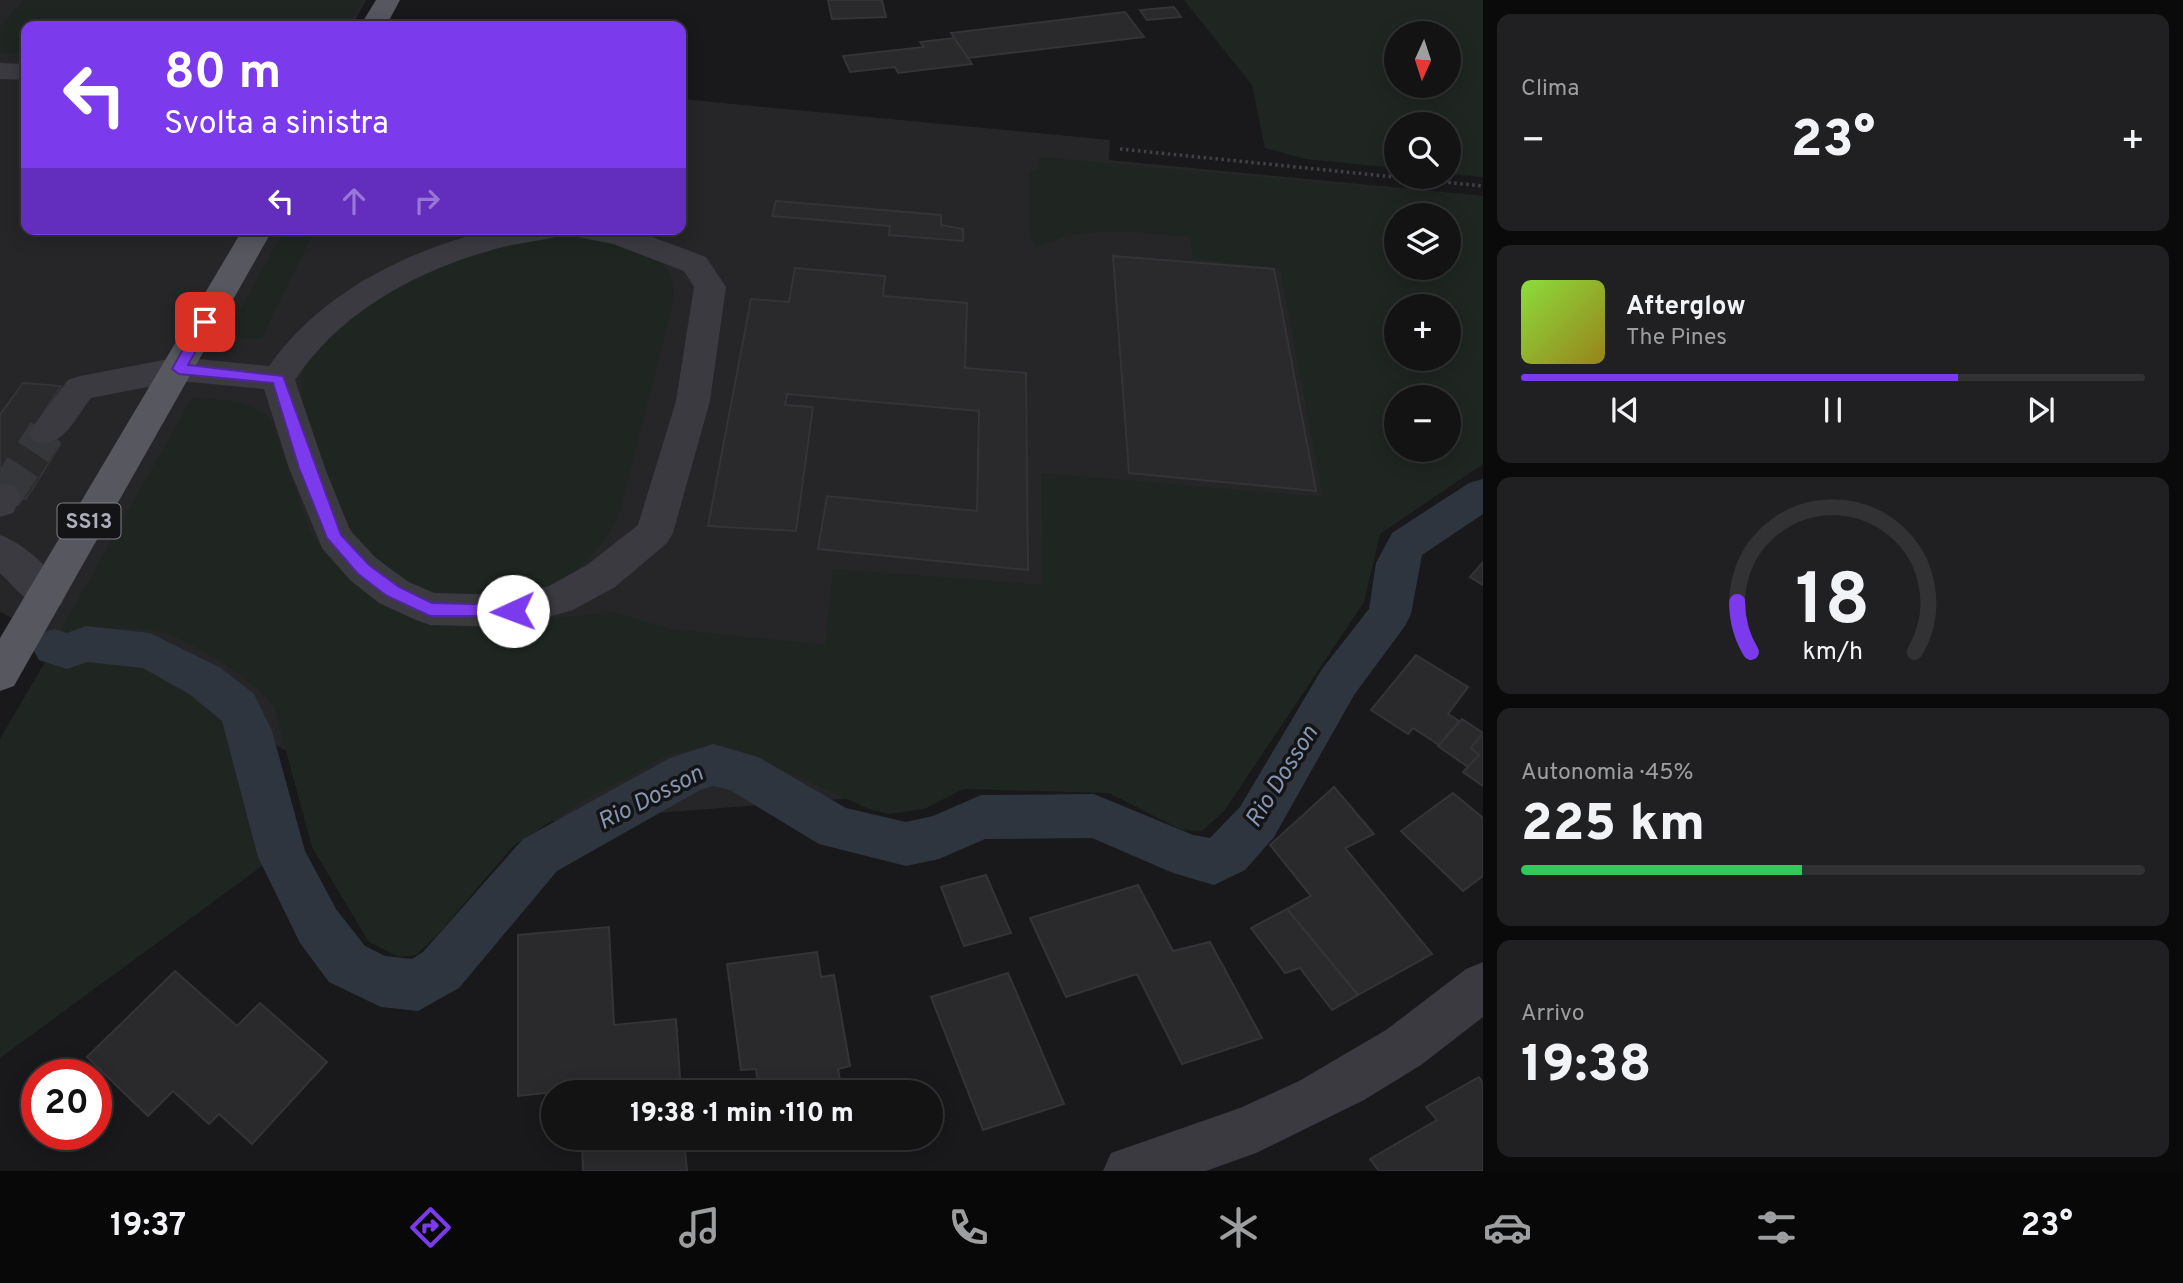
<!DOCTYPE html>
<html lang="it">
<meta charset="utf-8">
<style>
body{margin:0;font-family:Overpass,sans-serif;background:#202022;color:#f1f3f6;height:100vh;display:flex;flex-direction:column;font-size:26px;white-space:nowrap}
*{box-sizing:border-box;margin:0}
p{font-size:23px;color:#9d9ea0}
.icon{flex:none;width:38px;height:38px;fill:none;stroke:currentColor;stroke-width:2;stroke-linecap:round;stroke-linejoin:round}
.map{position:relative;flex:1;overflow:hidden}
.side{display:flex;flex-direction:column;gap:14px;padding:14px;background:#0a0a0b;width:700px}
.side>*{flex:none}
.banner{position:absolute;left:21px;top:21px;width:665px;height:214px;border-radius:14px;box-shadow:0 4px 18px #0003,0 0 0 2px #323234;background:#7c3aed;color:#fff;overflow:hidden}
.needle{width:46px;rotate:183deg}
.buttons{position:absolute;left:1384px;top:21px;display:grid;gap:14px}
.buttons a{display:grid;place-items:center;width:77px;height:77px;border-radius:50%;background:#131314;box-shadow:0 4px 18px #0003,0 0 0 2px #323234;font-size:35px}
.speed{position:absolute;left:21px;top:1059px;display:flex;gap:14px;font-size:35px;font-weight:700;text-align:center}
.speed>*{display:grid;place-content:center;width:91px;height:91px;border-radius:50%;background:#131314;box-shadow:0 4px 18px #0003,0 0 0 2px #323234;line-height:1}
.speed .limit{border:10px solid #d22;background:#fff;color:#111}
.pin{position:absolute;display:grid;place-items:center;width:60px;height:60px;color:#fff;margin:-30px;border-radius:14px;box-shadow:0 4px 10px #0006}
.me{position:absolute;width:77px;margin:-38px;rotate:268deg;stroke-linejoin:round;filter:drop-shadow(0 0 5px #0008)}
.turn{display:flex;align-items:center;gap:24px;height:147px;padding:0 28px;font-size:32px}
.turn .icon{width:91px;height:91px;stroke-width:2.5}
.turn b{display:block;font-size:49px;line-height:60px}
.lanes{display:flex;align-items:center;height:66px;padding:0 28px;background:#0003;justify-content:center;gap:35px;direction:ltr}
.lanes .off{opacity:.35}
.big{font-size:52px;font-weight:800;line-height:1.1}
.side .card{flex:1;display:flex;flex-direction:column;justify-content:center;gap:10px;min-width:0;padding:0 24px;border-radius:14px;background:#202022}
.side .dial{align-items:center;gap:0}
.dial svg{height:182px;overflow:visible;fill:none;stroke:#323234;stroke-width:7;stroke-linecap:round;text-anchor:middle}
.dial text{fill:#f1f3f6;stroke:none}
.song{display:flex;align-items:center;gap:21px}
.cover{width:84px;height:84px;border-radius:10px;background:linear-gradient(135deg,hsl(90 70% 55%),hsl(50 70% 35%))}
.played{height:7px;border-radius:4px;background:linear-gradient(90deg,#7c3aed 70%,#323234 70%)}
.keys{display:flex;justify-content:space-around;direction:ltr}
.heat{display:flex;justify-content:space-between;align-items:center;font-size:38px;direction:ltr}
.charge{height:10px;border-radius:5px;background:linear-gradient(90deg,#34c759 45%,#323234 0)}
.trip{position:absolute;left:541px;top:1080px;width:402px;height:70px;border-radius:35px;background:#131314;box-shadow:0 4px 18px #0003,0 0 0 2px #323234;font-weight:800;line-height:70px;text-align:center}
.dock{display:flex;height:112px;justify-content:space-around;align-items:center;background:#080808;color:#9d9ea0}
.dock .icon{width:49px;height:49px}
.dock .selected{color:#7c3aed}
.dock b{font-size:32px;color:#f1f3f6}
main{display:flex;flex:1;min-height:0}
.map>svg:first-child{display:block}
</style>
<main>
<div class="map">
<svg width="1483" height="1171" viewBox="0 0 1483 1171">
<rect width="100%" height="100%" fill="#19191b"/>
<path fill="#262528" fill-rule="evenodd" d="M0,0H366L352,26H26V229H681V99L1110,140L1109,160L1483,196V459L1378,515L1229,769L448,829L0,612ZM1396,215H1449V268H1396ZM1396,306H1449V359H1396ZM1396,397H1449V450H1396Z"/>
<g fill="#1f2621" fill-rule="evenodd">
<polygon points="24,0 363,0 348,26 26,26 26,54 0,53 0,26"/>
<path d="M1184,0H1483V177L1449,174V124H1396V168L1305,159L1265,148L1252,85ZM1449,33V86H1396V33Z"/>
<path d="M1039,157L1483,197V464L1380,534L1364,602L1224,811L1202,831L1182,830L1109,793L963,789L924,809L889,814L869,809L737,749L705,746L668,755L581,802L513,846L439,933L416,955L399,957L369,942L312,847L274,706C247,675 203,647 164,633C150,628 129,629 114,628L107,637H57L192,398C222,399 246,400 270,418L310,531L330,560L382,604L422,623L471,628L612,612L670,629L825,645L833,569L1043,585L1041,473L1323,497L1280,268L1193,259L1190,237C1134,232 1090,224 1037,247L1029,236V170L1038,171ZM1396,215H1449V268H1396ZM1396,306H1449V359H1396ZM1396,397H1449V450H1396Z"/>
<polygon points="285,229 315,229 261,339 224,339"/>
<path d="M553,238C582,238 644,244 665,267C673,275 673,288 674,299L618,518C598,555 558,596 513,599C499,600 484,597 470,597C434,595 402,586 375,559C342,525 322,478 311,433C307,414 297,390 303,371C309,352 326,339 340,327C400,279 476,246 553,238Z"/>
<polygon points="91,659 141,663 186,687 215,709 238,750 262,866 0,1058 0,739 45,662 65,664"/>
</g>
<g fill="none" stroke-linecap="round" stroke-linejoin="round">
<polygon fill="#2f353f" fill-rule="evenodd" points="1483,479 1483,514 1422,555 1411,614 1405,626 1354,695 1274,837 1245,870 1214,885 1173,873 1092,838 985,839 939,859 906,866 819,844 730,790 713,786 700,790 557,871 459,988 418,1011 381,1007 329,982 300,943 258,857 222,721 189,694 143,668 87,662 67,669 39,660 32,647 39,634 54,629 67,633 86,626 150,633 221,668 254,694 272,731 305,851 336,909 365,946 385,956 412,959 423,952 523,839 670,758 713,744 758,757 846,808 906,822 933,816 981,795 1094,794 1193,835 1210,838 1240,807 1322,669 1369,609 1376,563 1392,533 1469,483"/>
</g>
<g fill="#2a292c" stroke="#343337" stroke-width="2">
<polygon points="828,0 882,0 886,17 832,19"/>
<polygon points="1174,7 1181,17 1147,20 1140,10"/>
<polygon points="1125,12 1144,37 968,58 951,33"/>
<polygon points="954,38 972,64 898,73 895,67 850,72 843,56 924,47 920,42"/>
<polygon points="776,201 941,215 941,225 963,229 963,241 889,235 890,226 772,216"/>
<polygon points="1113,256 1274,269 1316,491 1129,473"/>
<polygon points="795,268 885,276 883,296 967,303 965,368 1026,373 1028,570 818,549 827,496 977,511 979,411 787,394 785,405 813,407 796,531 708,526 751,299 789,302"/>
<polygon points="23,383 61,386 36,424 60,445 26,499 0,497 0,415"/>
<polygon points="1483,562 1483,585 1470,577"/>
<polygon points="1416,655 1468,687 1448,714 1459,721 1439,745 1413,728 1408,734 1371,710"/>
<polygon points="1462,719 1483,733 1471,748 1479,755 1468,767 1438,746"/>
<polygon points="1483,733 1483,786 1463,772 1479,755 1471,748"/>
<polygon points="1334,787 1374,834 1345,848 1432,954 1358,995 1287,909 1311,896 1270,845"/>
<polygon points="1453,793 1483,818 1483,876 1463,891 1401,831"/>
<polygon points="986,875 1011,933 964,946 941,887"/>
<polygon points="1138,885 1173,951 1210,942 1262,1038 1182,1064 1137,974 1066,997 1030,918"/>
<polygon points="1287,909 1358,995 1332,1010 1300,968 1285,973 1251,928"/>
<polygon points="609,927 614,1025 676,1019 681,1092 581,1092 581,1089 518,1096 518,935"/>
<polygon points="817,952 821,977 834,975 850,1066 838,1069 842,1092 759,1092 756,1069 741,1070 727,964"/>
<polygon points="175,971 237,1026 260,1003 327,1062 252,1144 219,1114 209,1124 173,1091 148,1116 87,1057"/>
<polygon points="1008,973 1064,1104 983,1130 931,997"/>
<polygon points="1479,1077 1483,1083 1483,1171 1379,1171 1370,1159 1437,1120 1426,1107"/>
<polygon points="556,1138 582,1138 582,1142 556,1145"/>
<polygon points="582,1138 684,1138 687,1171 583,1171"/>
</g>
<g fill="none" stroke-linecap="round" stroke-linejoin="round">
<polyline stroke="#36373b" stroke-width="36" stroke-dasharray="36 18" stroke-linecap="butt" points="3,497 46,432"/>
<polyline stroke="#404147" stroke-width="3.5" stroke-dasharray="2.5 3.5" stroke-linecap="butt" points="1120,149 1483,186"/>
<g fill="#3a3a40" fill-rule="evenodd">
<polygon points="0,63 26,64 26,80 0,79"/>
<path d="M496,229H564L560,236C537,242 514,243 492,250C416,271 339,313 295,380L325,468L350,530L376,558L407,581L434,593L513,595L549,586L587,565L638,525L676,401L694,287L684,271L613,244L573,236L569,229H631L706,257L726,287L710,401L673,533L667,543L615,587L573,610L513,627L430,625L416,620L379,603L350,580L322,548L289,468L264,389L179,381L91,398C75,418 63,450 34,441L29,432L68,380L80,376L179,357L269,366C321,292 409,249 496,229Z"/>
<polygon points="3,483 16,487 21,497 13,513 0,517 0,484"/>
<path d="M0,535C24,543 55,572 66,594L61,605C33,614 19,591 0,573Z"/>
<polygon points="1483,962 1483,1017 1421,1065 1364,1100 1256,1153 1206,1171 1103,1171 1111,1153 1240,1108 1299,1081 1386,1030 1466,969"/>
</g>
<g fill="#56575f" fill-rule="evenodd">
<polygon points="376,0 400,0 386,26 360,26"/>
<polygon points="243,229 273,229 14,686 0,691 0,638"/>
</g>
</g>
<polygon fill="#7c3aed" stroke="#51269a" stroke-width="2" points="205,318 212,322 188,365 283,376 341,535 369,565 399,587 432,603 513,605 519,607 519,616 430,616 387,596 358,574 327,538 299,468 273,383 179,374 172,369 200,319"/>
<g text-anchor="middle" stroke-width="7" stroke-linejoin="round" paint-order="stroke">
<rect fill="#141416" stroke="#7e8089" stroke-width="2" x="57.5" y="503.5" width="63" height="35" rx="5"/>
<g font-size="21" font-weight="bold" fill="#acaeba">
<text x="89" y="528">SS13</text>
</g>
<g font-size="24" font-style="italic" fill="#8596b3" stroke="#141416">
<text transform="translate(1281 776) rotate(-58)" y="8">Rio Dosson</text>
<text transform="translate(650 797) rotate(-27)" y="8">Rio Dosson</text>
</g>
</g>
</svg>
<div class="buttons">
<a><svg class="needle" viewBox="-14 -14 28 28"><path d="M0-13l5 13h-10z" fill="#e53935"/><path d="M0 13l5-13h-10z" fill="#9d9ea0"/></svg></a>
<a><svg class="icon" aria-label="search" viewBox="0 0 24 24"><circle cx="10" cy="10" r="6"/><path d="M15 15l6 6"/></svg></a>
<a><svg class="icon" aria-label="layers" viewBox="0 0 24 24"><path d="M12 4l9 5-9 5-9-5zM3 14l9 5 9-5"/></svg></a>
<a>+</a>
<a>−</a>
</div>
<div class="speed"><div class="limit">20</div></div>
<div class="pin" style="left:205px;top:322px;background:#d93025"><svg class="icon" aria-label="arrive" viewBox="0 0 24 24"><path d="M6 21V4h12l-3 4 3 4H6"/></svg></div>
<svg class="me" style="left:513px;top:611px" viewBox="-20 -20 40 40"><circle r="19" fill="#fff"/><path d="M0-13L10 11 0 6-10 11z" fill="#7c3aed"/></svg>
<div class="trip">19:38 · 1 min · 110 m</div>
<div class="banner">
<div class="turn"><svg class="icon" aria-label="left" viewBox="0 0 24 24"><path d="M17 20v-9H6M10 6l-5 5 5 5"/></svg><div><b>80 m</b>Svolta a sinistra</div></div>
<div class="lanes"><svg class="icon" aria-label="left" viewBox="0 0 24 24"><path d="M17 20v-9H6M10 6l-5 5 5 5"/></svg><svg class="icon off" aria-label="ahead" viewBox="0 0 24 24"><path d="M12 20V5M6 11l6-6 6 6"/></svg><svg class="icon off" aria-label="right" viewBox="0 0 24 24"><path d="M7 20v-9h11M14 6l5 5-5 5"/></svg></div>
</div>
</div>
<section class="side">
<div class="card"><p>Clima</p>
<div class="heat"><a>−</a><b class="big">23°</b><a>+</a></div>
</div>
<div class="card">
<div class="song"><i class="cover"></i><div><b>Afterglow</b><p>The Pines</p></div></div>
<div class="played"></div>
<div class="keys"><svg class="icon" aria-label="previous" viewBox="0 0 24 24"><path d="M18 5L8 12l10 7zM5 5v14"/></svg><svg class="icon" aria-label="pause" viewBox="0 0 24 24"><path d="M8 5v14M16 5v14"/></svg><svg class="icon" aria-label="next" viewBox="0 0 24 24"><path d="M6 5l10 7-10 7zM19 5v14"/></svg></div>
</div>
<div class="card dial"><svg viewBox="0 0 100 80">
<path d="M14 69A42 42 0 1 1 86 69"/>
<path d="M14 69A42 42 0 0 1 8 47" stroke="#7c3aed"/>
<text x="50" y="56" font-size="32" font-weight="700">18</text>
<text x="50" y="72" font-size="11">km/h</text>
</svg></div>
<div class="card"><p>Autonomia · 45%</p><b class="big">225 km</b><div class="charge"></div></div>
<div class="card"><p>Arrivo</p><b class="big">19:38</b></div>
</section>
</main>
<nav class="dock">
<b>19:37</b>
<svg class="icon selected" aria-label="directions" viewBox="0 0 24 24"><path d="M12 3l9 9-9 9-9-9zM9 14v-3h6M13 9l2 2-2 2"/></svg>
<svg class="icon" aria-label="music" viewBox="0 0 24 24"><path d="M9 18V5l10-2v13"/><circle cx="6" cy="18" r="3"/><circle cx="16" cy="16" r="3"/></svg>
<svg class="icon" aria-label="phone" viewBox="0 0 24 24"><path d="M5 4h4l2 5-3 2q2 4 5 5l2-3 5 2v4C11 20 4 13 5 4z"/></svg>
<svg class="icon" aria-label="climate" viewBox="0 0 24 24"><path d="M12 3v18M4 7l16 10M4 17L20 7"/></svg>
<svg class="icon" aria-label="car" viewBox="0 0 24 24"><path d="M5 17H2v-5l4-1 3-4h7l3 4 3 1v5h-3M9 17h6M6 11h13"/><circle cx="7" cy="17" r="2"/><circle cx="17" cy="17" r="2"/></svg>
<svg class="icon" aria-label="filters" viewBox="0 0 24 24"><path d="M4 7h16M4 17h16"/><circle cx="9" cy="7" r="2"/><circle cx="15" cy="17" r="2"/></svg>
<b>23°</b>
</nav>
